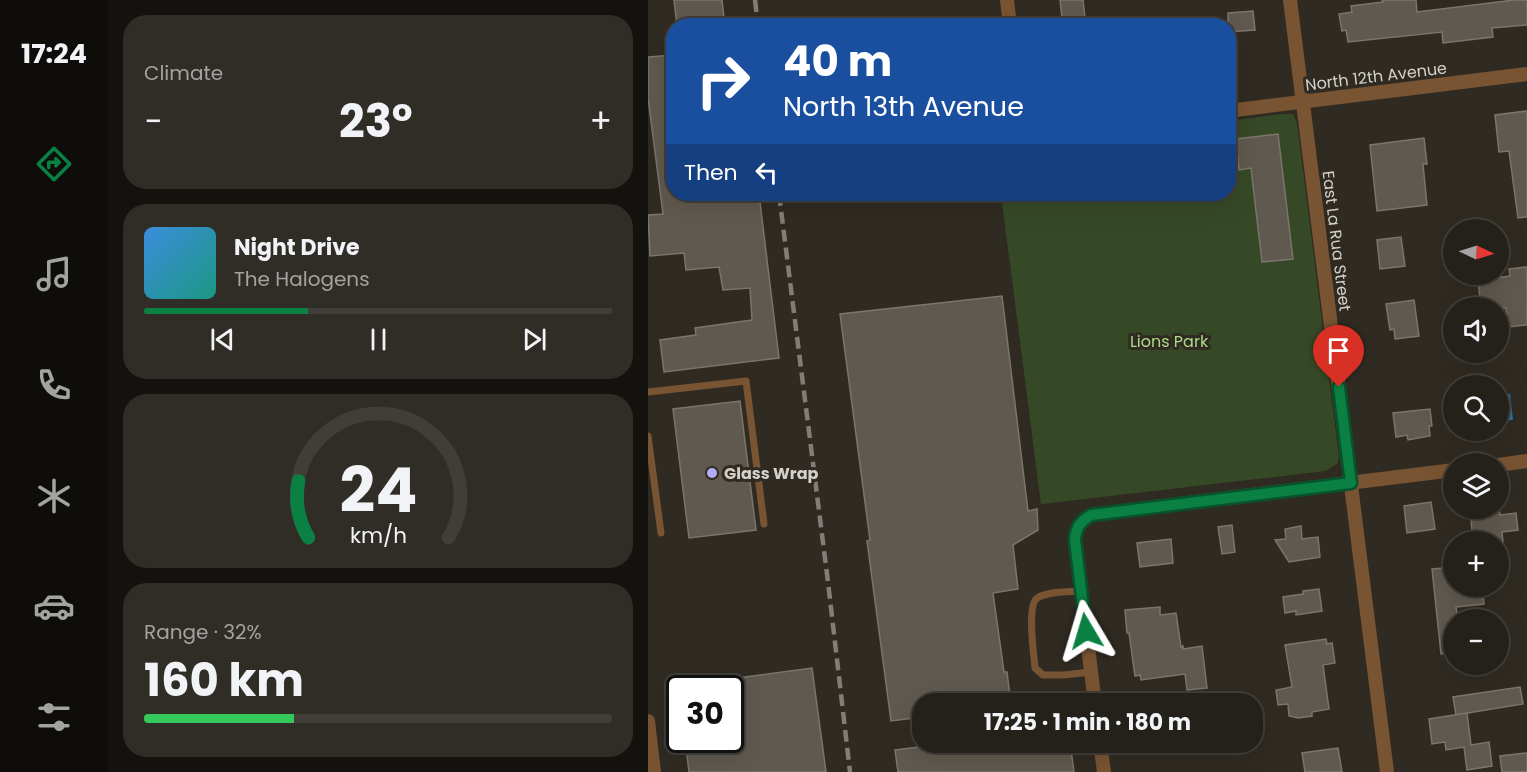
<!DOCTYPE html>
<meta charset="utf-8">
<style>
body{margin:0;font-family:Poppins,sans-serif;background:#302d27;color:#f1f3f6;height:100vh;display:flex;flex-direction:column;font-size:22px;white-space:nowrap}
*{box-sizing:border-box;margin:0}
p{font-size:20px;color:#a3a3a2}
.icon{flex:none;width:33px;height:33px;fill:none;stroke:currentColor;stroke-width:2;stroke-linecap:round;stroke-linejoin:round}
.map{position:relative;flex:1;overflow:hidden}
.panel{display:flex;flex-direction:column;gap:15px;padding:15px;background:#14120e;width:540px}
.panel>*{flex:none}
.banner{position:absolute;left:18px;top:18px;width:570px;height:183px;border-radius:24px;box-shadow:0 6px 24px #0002,0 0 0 2px #413e39;background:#1a4fa0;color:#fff;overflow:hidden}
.needle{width:39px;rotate:94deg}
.tools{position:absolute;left:795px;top:219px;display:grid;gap:12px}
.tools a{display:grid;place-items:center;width:66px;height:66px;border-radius:50%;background:#24201a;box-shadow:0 6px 24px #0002,0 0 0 2px #413e39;font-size:30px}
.speed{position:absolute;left:18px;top:675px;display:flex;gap:12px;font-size:30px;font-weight:700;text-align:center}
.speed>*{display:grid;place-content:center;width:78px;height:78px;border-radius:50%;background:#24201a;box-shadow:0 6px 24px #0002,0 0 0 2px #413e39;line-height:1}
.speed .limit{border:3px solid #111;border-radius:9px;background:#fff;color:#111}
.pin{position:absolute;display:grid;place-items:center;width:51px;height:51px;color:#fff;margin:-62px -26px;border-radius:50% 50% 50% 0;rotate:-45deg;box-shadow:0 0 6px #0007}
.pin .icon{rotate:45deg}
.me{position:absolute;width:66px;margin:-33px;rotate:353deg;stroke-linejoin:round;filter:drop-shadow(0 0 4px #0008)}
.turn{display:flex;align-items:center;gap:21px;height:126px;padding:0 18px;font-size:27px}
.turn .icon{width:78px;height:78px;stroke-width:2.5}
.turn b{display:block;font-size:42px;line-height:51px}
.then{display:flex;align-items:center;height:57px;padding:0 18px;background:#0003;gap:12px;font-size:22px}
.big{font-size:45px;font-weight:700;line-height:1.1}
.panel .card{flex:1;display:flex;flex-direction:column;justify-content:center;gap:9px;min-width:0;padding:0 21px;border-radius:24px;background:#302d27}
.panel .dial{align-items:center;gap:0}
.dial svg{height:156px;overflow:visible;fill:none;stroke:#413e39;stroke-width:7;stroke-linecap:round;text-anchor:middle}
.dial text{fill:#f1f3f6;stroke:none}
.song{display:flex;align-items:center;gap:18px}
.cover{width:72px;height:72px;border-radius:9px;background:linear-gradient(135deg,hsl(210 70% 55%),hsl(170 70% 35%))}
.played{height:6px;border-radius:3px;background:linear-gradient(90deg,#0b8043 35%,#413e39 35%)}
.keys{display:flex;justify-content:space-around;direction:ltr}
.heat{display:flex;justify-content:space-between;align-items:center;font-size:33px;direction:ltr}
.charge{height:9px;border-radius:4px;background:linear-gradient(90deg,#34c759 32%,#413e39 0)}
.trip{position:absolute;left:264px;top:693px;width:351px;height:60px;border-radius:24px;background:#24201a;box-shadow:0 6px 24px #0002,0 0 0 2px #413e39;font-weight:700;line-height:60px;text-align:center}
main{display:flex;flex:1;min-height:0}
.dock{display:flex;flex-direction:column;width:108px;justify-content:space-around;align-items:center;background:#0e0d0a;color:#a3a3a2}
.dock .icon{width:42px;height:42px}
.dock .active{color:#0b8043}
.dock b{font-size:27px;color:#f1f3f6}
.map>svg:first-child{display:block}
</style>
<main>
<nav class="dock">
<b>17:24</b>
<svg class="icon active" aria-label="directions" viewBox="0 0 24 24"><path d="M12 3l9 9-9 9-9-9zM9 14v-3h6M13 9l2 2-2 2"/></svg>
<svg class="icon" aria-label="music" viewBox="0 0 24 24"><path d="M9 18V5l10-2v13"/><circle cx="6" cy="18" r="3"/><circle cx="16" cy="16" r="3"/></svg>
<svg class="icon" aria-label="phone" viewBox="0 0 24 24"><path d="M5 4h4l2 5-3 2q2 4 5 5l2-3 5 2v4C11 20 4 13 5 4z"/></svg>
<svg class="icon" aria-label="climate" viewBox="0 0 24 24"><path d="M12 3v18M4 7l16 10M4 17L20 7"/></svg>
<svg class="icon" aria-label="car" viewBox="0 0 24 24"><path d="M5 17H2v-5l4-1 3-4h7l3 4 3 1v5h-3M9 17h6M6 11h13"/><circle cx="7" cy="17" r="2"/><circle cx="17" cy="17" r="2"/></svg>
<svg class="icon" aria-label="filters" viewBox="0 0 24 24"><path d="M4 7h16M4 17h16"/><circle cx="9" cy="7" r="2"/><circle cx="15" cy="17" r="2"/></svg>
</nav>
<section class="panel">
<div class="card"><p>Climate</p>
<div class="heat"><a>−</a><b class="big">23°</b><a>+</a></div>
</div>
<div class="card">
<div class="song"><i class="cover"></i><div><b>Night Drive</b><p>The Halogens</p></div></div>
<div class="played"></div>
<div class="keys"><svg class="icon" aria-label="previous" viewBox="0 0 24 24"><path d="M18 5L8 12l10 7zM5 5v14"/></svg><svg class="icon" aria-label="pause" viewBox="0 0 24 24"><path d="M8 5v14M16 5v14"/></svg><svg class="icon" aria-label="next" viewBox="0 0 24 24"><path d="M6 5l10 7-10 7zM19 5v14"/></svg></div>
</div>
<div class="card dial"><svg viewBox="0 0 100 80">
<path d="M14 69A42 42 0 1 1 86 69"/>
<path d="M14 69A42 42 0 0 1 9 40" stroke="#0b8043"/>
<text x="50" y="56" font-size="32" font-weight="700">24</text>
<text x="50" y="72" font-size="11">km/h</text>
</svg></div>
<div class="card"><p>Range · 32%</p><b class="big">160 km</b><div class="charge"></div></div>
</section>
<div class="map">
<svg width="879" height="772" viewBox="0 0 879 772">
<rect width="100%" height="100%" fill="#302b22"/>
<polygon fill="#364926" points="634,114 645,114 649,123 691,457 689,464 677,471 393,504 353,194 580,194 581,121"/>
<polygon fill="#2e6f9b" points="862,394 865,420 852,421 851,395"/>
<g fill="#5f594f" stroke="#7b756b" stroke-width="1.5">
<polygon points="26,0 74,0 77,26 29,26"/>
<polygon points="412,0 435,0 438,26 415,26"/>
<polygon points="734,0 768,0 769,12 866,0 879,0 879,25 844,28 845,37 795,43 794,32 700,42 698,30 694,31 691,14 704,12 703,6 735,2"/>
<polygon points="605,11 607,30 580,32 580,13"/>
<polygon points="26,55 26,194 111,194 131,358 16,372 12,340 48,335 47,328 104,320 102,288 75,290 71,267 38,270 36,253 2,256 0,215 15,214 0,98 0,57"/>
<polygon points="879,111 879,217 870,218 861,151 851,152 847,115"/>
<polygon points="630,134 645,259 614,262 603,168 591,170 588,139"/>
<polygon points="776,138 779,164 775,164 779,205 729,211 722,145"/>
<polygon points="753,237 757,266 732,269 729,240"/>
<polygon points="879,267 879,325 860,327 858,308 833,308 830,280 862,276 861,269"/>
<polygon points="354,296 380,511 389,509 390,530 365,545 370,589 345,593 356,672 359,672 363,704 274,704 274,717 243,721 219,541 222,540 192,314"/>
<polygon points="766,300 771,336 747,339 746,329 742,330 738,304"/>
<polygon points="92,401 108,530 41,538 25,409"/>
<polygon points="782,409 784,426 781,426 782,436 760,440 759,435 748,437 745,413"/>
<polygon points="783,502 787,529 759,533 756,506"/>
<polygon points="822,508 851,508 852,515 868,513 870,530 854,532 855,542 834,542 833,530 824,531"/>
<polygon points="584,525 587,552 574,554 570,527"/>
<polygon points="653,526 654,539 670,537 672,557 641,562 627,540 638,539 637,529"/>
<polygon points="523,539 525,563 492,567 489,543"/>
<polygon points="806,567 806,586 834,586 836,604 808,607 810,620 806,620 806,652 793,654 784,569"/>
<polygon points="671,589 674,611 648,615 648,611 637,613 635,597 655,594 655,591"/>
<polygon points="512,607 512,615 528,613 533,647 535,646 535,649 554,646 559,688 539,690 537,674 493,680 492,675 487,676 481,633 479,633 477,610"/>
<polygon points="678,639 679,644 684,643 687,663 675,665 681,709 664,712 664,716 650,718 641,716 640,704 630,705 628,690 644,687 637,645"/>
<polygon points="164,668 178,772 41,772 37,740 82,740 82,679"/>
<polygon points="872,687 875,704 808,715 805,697"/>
<polygon points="819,713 823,745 841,742 844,766 819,770 816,747 798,750 797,742 784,744 781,719"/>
<polygon points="312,742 422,742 426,772 250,772 247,750"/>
<polygon points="690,748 694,772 657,772 654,753"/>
<polygon points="879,753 879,772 854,772 852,756"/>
</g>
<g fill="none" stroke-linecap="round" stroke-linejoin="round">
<g stroke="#795432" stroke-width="7">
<polyline points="0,392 98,381 116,524"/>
<polyline points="0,436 13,533"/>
<path d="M433,591C421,592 397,591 388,599C379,609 386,655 387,668L395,675H416L443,672"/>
</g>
<g stroke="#795432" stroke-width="14">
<polyline points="359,0 362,26"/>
<polyline points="642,0 739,772"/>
<polyline points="580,111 879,74"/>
<polyline points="850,465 879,461"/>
<path d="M447,704L427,540C428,527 432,522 443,515L806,470"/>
<polyline points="0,721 6,772"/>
<polyline points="452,742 456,772"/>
</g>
<g stroke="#827e77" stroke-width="4.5" stroke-dasharray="12 6" stroke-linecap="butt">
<polyline points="107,0 110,26"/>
<polyline points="131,194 180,582 202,772"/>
</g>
</g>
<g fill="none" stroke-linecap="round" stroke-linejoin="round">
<defs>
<path id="route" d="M438,631L427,540C428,527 432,522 443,515L703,483L691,387"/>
</defs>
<use href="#route" stroke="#07532c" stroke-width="15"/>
<use href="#route" stroke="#0b8043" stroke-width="10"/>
</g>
<circle fill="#b3adf9" stroke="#302b22" stroke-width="2" cx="64" cy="473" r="6"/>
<g text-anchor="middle" stroke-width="6" stroke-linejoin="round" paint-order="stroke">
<g font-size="16" fill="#d4d1cb" stroke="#302b22">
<text transform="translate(728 76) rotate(-7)" y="6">North 12th Avenue</text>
<text transform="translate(689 241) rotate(83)" y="6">East La Rua Street</text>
</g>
<g font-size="16" fill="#aada83" stroke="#302b22">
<text x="521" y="347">Lions Park</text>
</g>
<g font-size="16" font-weight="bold" fill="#d4d1cb" stroke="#302b22" text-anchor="start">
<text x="76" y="479">Glass Wrap</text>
</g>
</g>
</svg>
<div class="tools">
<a><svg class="needle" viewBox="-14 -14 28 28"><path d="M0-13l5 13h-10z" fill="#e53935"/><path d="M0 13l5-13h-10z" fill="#a3a3a2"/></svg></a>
<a><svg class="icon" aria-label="sound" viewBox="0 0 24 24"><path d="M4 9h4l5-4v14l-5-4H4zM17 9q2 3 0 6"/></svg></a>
<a><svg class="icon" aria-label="search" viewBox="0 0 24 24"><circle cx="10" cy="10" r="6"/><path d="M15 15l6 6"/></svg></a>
<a><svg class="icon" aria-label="layers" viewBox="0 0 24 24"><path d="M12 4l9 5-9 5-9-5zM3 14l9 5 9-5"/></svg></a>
<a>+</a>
<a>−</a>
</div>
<div class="speed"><div class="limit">30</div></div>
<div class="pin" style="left:691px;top:387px;background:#d93025"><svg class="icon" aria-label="arrive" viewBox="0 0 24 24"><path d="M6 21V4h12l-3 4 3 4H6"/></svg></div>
<svg class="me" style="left:438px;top:631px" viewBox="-20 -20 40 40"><path d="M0-17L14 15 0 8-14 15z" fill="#0b8043" stroke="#fff" stroke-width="4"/></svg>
<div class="trip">17:25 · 1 min · 180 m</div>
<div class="banner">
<div class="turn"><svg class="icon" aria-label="right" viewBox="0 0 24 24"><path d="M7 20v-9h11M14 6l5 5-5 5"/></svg><div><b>40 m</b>North 13th Avenue</div></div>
<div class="then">Then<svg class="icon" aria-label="left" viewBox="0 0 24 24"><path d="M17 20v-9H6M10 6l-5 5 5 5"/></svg></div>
</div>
</div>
</main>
